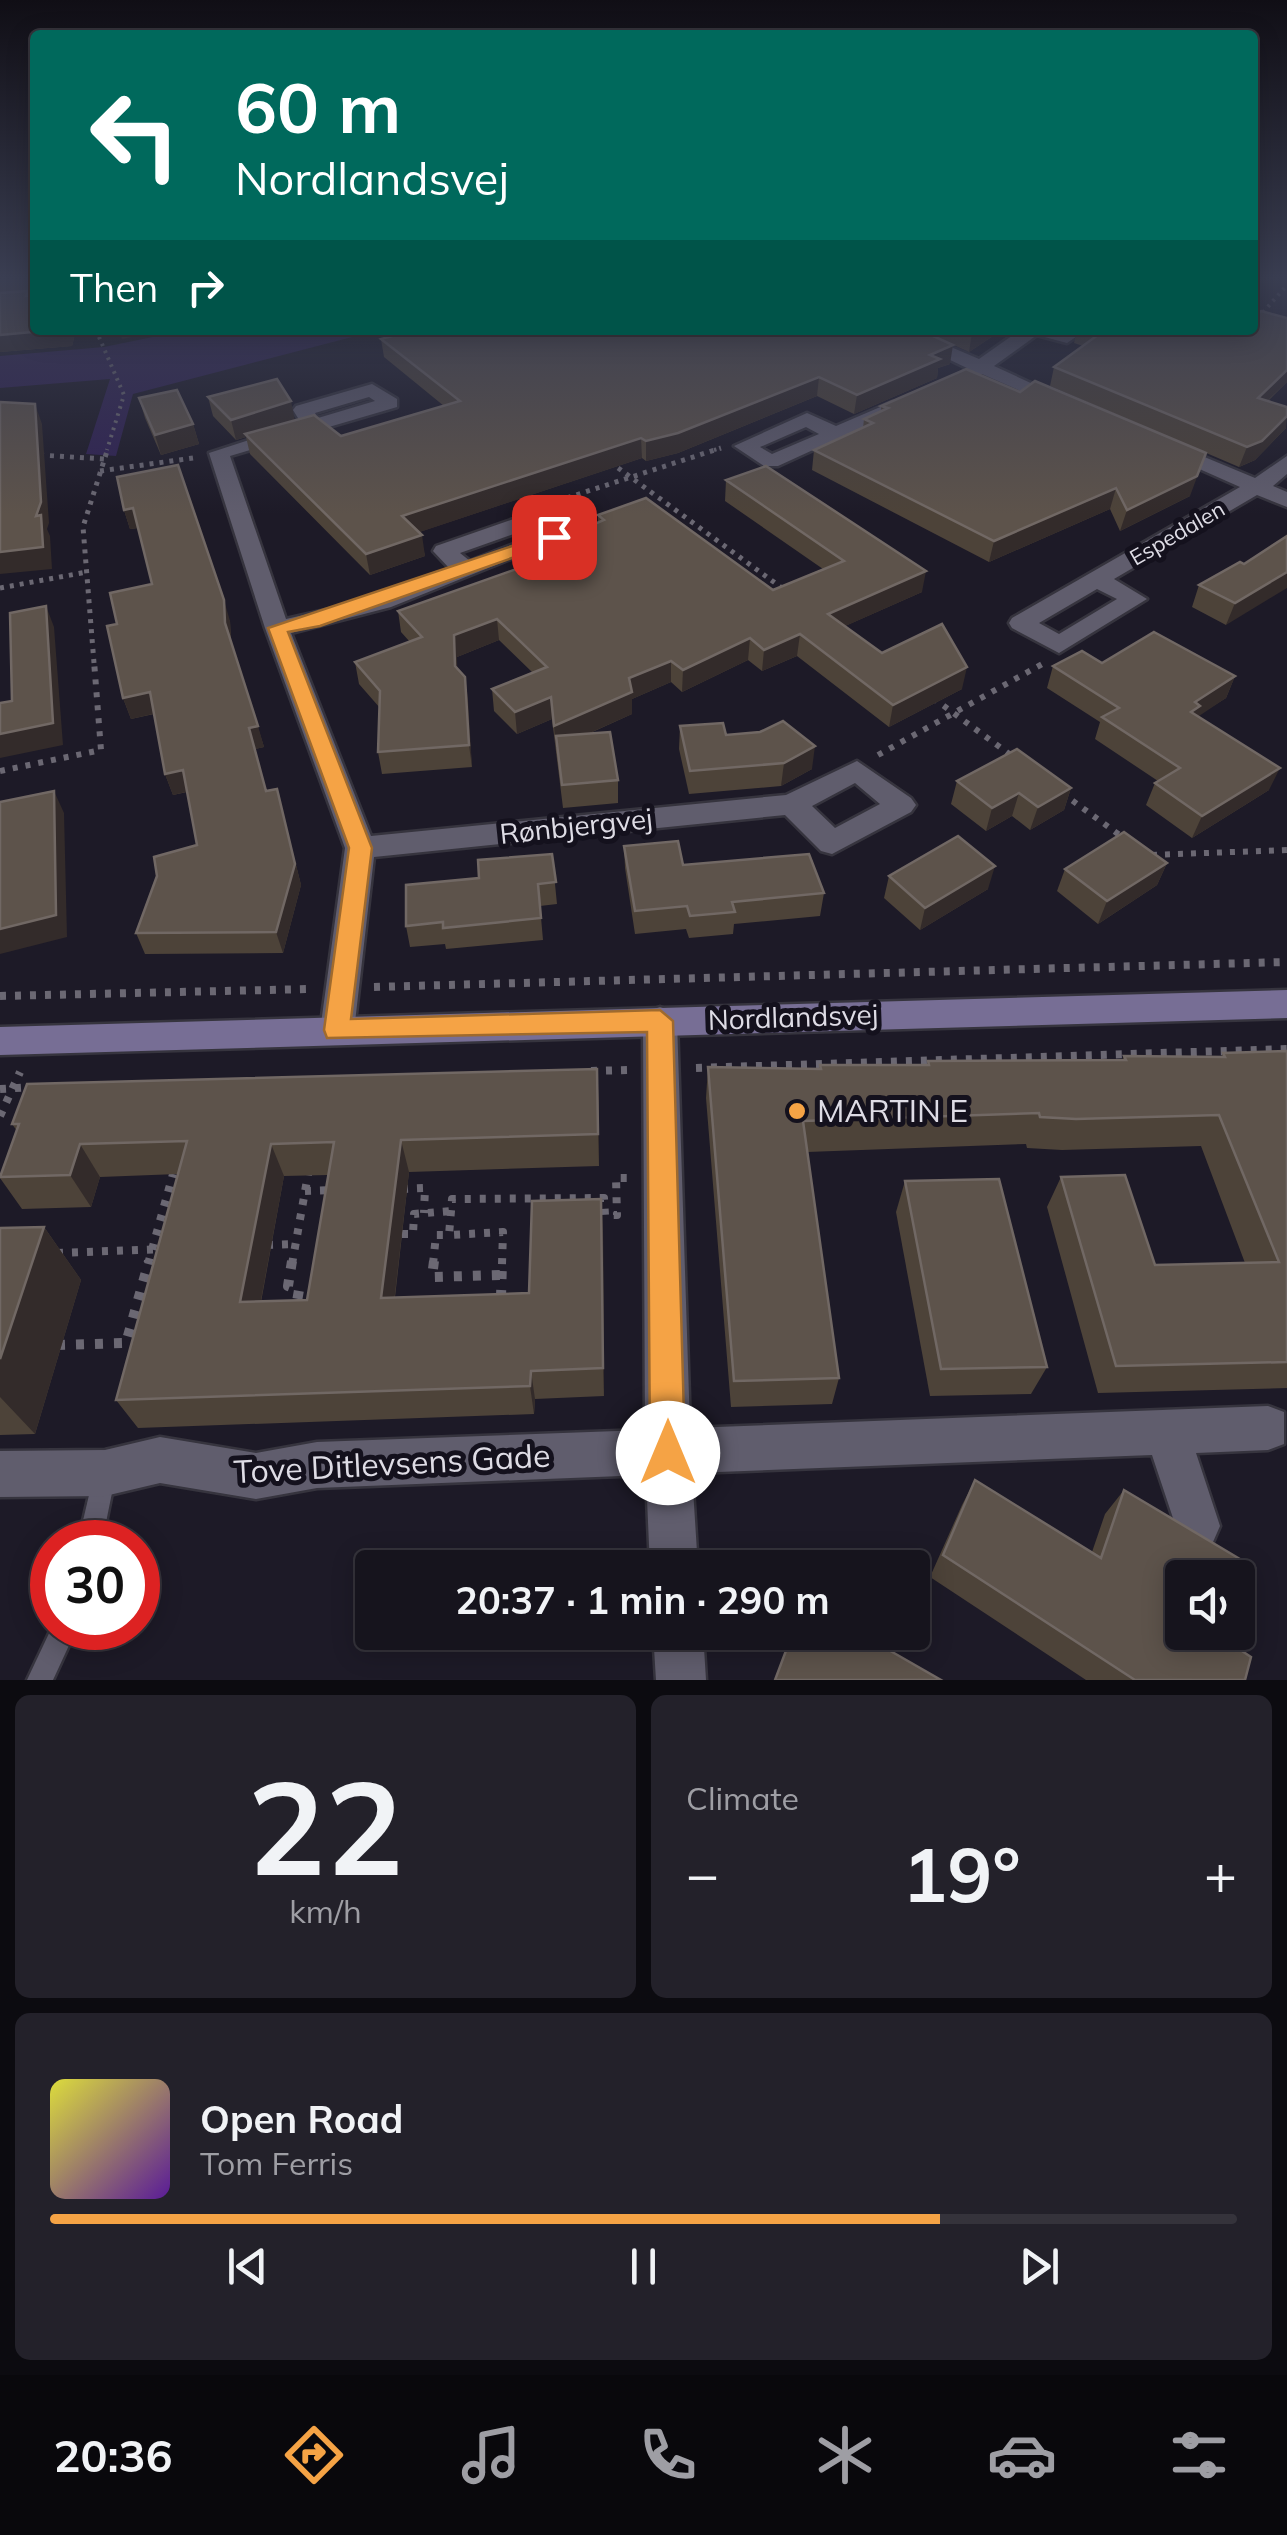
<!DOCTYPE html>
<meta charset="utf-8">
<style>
body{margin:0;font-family:Mulish,sans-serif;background:#23212a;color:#f1f3f6;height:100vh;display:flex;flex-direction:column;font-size:38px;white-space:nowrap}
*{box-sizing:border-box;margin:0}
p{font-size:32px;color:#9e9ea4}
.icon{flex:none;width:55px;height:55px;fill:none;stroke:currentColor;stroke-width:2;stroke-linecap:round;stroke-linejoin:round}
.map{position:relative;height:1680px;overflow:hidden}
.sheet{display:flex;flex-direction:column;gap:15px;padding:15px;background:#0c0b10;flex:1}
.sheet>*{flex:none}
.guide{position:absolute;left:30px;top:30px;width:1228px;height:305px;border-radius:10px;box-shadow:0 5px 25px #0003,0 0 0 2px #35333b;background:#00695c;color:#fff;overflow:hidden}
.tools{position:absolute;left:1165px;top:1560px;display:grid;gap:20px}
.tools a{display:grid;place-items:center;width:90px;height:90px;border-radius:10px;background:#16141d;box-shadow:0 5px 25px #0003,0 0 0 2px #35333b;font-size:50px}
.speed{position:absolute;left:30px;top:1520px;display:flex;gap:20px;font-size:50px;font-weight:700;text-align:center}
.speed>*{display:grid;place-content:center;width:130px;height:130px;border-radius:50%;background:#16141d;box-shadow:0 5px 25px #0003,0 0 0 2px #35333b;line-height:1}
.speed .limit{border:15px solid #d22;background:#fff;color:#111}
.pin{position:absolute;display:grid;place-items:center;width:85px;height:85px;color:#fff;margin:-42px;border-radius:20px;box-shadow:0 5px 15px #0006}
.me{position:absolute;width:110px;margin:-55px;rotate:0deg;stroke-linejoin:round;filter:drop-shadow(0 0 8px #0008)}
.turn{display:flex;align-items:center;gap:35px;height:210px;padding:0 40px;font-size:45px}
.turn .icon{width:130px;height:130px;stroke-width:2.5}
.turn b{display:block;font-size:70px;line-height:85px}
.then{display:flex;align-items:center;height:95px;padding:0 40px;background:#0003;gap:20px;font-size:38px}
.big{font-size:75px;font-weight:700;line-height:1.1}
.sheet .card{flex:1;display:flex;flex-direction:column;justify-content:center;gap:15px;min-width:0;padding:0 35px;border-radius:15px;background:#23212a}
.sheet .dial{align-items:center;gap:0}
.dial b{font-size:130px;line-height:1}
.song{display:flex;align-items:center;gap:30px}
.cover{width:120px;height:120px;border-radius:15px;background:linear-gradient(135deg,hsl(60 70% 55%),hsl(270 70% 35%))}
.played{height:10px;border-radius:5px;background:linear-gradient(90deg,#f5a345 75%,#35333b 75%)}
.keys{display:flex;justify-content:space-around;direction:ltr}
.heat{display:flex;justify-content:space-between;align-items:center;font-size:55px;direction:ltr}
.sheet .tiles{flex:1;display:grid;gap:15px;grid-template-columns:1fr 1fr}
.card:last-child{grid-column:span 2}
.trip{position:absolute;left:355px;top:1550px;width:575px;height:100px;border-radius:10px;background:#16141d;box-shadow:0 5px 25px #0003,0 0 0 2px #35333b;font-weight:700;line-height:100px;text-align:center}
.tab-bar{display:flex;height:160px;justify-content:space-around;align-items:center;background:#09080c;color:#9e9ea4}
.tab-bar .icon{width:70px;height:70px}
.tab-bar .active{color:#f5a345}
.tab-bar b{font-size:45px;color:#f1f3f6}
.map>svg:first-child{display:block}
</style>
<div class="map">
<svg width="1287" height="1680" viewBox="0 0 1287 1680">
<rect width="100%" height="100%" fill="#1d1a27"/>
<polygon fill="#302253" points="187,330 379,330 133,394 116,456 86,454 110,379 0,388 0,356 104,347"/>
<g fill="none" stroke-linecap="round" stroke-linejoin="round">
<defs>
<g id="lane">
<polygon points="104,1467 112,1470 115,1478 102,1542 78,1542 93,1478 96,1470"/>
<polygon points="52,1627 77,1628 53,1680 27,1680"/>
</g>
<g id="street">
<polygon points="887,330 911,330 979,359 1020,330 1086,330 1067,343 1037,335 994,366 1074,403 1057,407 982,374 962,379 960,375 967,368"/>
<path d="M372,384L397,399V407L230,456L286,619L339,607L450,569L433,551L436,546L531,513L565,537L391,607L291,633L371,836L786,795L857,761L911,798L916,805L911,812L832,854L821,851L785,815L374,857L354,1031L349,1041L337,1045L325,1041L320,1031L345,848L265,628L209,453L301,423L293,410L296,406ZM369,397L375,401L318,418L315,413ZM528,529L537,535L470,561L460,553ZM855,783L880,804L835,828L812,806Z"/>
<path d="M892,402L909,406L778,466H764L734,446L807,413L836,426ZM806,427L819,434L772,454L760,447Z"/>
<path d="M1166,441L1255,478L1287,456V474L1273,486L1287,492V507L1257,495L1114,579L1147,599L1059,653L1012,628L1009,623L1012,618L1240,487L1159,451L1156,447ZM1097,589L1117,599L1059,634L1039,623Z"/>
<polygon points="660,1007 672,1011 677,1021 690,1428 1268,1406 1284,1412 1284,1444 1268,1450 1196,1453 1220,1526 1213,1542 1197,1549 1181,1542 1152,1455 692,1473 698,1568 650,1568 646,1475 317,1488 256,1499 160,1483 105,1496 0,1497 0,1451 105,1450 160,1437 256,1453 317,1442 645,1430 643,1021 648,1011"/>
<polygon points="653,1632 703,1632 706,1680 656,1680"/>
</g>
<polygon id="secondary" points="1287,990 1287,1018 0,1055 0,1027"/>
</defs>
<use href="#lane" stroke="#36343e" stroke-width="5"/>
<use href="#street" stroke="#36343e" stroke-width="5"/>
<use href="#secondary" stroke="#36343e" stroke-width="5"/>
<g stroke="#6b6873" stroke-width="4" stroke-dasharray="2.5 5" stroke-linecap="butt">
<polyline points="1258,318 1287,285"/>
<polyline points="96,330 124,395 107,450"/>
<polyline points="714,450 721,448"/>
</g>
<g stroke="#6b6873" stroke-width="5" stroke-dasharray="4 6" stroke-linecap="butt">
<polyline points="40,455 104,459"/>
<polyline points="610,462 786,591"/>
<polyline points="100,471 193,458"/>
<polyline points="548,504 721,448"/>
<polyline points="0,588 87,572"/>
<polyline points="94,663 83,527 108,448"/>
</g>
<g stroke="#6b6873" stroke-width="6" stroke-dasharray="5 8" stroke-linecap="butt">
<polyline points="933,698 1012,756"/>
<polyline points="878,755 1044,663"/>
<polyline points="0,771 101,750 94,661"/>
<polyline points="1062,793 1125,839"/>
<polyline points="1152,855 1287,850"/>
</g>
<g stroke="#6b6873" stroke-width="8" stroke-dasharray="6 9" stroke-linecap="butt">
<polyline points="374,987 1287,962"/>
<polyline points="0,996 311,989"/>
<polyline points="696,1068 1287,1049"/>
<polyline points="591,1071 628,1070"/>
<polyline points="0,1089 34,1087"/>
<polyline points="0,1116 20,1072"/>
<polyline points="402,1189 425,1188 424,1213"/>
<polyline points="305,1191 334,1190"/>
<polyline points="402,1234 413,1234 414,1214 451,1211"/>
<polyline points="267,1245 296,1244"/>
<polyline points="57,1253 164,1249"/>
<polyline points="148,1264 173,1174"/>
<polyline points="292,1264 309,1169"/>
<polyline points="433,1264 436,1235 449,1235"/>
<polyline points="502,1264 503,1232 449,1235 452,1199 604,1198 605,1215 617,1215 616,1178 629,1178"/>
</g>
<g stroke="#6b6873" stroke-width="10" stroke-dasharray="8 11" stroke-linecap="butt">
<polyline points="292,1261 288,1286 299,1290 296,1307"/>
<polyline points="434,1261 432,1277 501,1275"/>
<polyline points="501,1298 502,1261"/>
<polyline points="57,1345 126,1343 149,1261"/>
</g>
<use href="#lane" fill="#605d6d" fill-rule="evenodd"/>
<use href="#street" fill="#605d6d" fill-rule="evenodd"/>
<use href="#secondary" fill="#776e95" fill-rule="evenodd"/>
</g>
<g fill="#4d4339" fill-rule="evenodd">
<polygon points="0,279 35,279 35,292 28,292 35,330 76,330 72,346 0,352"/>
<polygon points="1287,318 1287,382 1268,401 1286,428 1255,460 1239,467 1050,386 1054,367 1083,346 1074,343 1077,330 1252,330"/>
<polygon points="586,330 920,330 950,364 938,368 937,378 854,414 817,396 678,453 646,461 642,458 419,532 425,556 370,575 250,454 246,437 236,440 213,416 208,397 295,420 341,436 444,406 384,357 381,339 586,334 588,333"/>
<polygon points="920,330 1002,330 969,352"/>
<polygon points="139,398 193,424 199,444 161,455 145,418"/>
<polygon points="881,406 1190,496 1120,531 1110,509 989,562 812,470 814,450 863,428 864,419 881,412"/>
<polygon points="726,480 922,592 845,626 882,653 962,689 889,727 797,656 762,671 748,660 682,692 671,682 632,699 632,714 588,734 618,780 618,803 563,808 552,719 517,734 494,711 492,689 533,673 499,640 457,657 457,669 465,677 472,767 382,774 378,752 380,708 359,684 355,662 410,642 401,632 398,611 559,553 558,540 598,522 598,515 773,590 823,569 725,501"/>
<polygon points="124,510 230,621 231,641 264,747 255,749 266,791 277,789 301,885 283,953 145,954 136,933 197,845 187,792 173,795 165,774 154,714 131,719 123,698 117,624 152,584 138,528 130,529"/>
<polygon points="1287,536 1226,625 1192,607 1199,585 1244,564"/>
<polygon points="1102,663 1235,676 1226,698 1197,716 1269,790 1192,838 1146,805 1155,783 1158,781 1095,739 1100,722 1047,688 1053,666"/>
<polygon points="680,726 726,735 812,769 781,786 689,794 679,749"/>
<polygon points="957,781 1071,788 1064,810 1030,830 1012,816 986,831 951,804"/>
<polygon points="624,846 683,865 824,893 820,916 734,924 733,934 689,938 686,929 635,934 625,868"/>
<polygon points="552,854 557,904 540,906 543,940 446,949 445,944 410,947 406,926 479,878"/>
<polygon points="1167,863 1157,885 1098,924 1057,891 1065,869"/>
<polygon points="889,876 988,889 920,930 884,898"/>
<polygon points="1287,1051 1287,1388 1098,1393 1047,1207 1061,1177 1155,1265 1245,1263 1201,1146 1062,1150 1027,1148 1026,1144 807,1152 839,1378 832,1404 731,1407 706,1098 708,1067 819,1069 820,1065 927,1065 928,1061 1122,1060 1124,1056 1221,1057 1223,1053"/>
<path d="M599,1102V1166L409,1172L395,1297L529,1293L603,1230L604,1396L535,1399L534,1414L138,1428L116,1400L178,1174L100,1177L91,1207L22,1209L0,1178L17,1131L12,1124ZM328,1175L307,1300L261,1302L284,1176Z"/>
<polygon points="905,1181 1047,1367 1031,1394 930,1396 896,1212"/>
<polygon points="44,1227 81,1280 35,1434 0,1435 0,1228"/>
<polygon points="975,1480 1092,1552 1105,1514 1124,1490 1236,1647 1245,1680 1086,1680 930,1577 962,1505"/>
</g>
<g fill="#332b2a">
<polygon points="54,330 76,330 72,346 0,352 0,335"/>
<polygon points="119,330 167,330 122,339"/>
<polygon points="977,330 1002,330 969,352 972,333"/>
<polygon points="953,345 950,364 938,368 937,378 854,414 857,395 930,355"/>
<polygon points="1287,370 1287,382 1250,417 1258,398"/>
<polygon points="819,377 817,396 678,453 646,461 646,441"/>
<polygon points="291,401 295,421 245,434 246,437 236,440 231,420"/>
<polygon points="35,404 42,424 49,523 47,529 50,536 52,569 0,574 0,552 36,516"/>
<polygon points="1287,416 1286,428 1255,460 1239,467 1247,447"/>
<polygon points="193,424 199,444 161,455 155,435"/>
<polygon points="641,438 642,458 405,537 402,516"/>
<polygon points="1206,453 1190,496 1120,531 1127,510"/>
<polygon points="1116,488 1110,509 989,562 994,541"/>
<polygon points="133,508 139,528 130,529 124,510"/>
<polygon points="422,535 425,556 370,575 366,554"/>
<polygon points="926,571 922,592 825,635 828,614"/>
<polygon points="1287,572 1287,588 1226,625 1235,603"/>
<polygon points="224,600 230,621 231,644 225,623"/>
<polygon points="46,606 54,627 63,745 0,758 0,734"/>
<polygon points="497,619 499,640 457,657 458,688 455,666 454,635"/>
<polygon points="800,634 797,656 762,671 764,650"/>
<polygon points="750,638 748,660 682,692 683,670"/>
<polygon points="671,661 671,682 632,699 632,714 556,748 554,726 629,678"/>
<polygon points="967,667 962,689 889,727 893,705"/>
<polygon points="1235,676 1226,698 1196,718 1182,734 1195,702"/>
<polygon points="465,677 468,699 472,767 469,745"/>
<polygon points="150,692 157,713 131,719 123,698"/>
<polygon points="551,697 552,719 517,734 515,712"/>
<polygon points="258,726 264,747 255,749 249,728"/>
<polygon points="815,746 812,769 781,786 784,763"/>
<polygon points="1280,768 1269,790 1192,838 1202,816"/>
<polygon points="183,770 190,791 173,795 165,774"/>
<polygon points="1071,788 1064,810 1030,830 1038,807"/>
<polygon points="277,789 301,885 283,953 276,932"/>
<polygon points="54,791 64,813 67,937 0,954 0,929"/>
<polygon points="1019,793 1012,816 986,831 992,808"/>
<polygon points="1167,863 1157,885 1098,924 1107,901"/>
<polygon points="995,866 988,889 920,930 925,908"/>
<polygon points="597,1069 599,1102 599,1166 598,1134"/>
<polygon points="401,1140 409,1172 391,1328 381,1298"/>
<polygon points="80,1144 100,1177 91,1207 70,1175"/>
<polygon points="271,1144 284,1176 255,1332 240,1302"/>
<polygon points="601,1199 603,1230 604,1396 603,1368"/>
<polygon points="44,1227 81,1280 35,1434 0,1397 0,1359"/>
<polygon points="531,1371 535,1399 534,1414 530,1386"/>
</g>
<g fill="#5d534b" stroke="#716864" stroke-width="2.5" fill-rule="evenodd">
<polygon points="28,291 26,296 35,295 35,330 54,330 0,335 0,293"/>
<polygon points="1261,311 1287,318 1287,370 1258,398 1287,407 1287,416 1262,441 1247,447 1054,367 1102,332 1096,330 1252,330 1252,318"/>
<polygon points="414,330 578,330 586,334 595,330 920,330 953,345 930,355 940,359 857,395 819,377 678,433 646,441 641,438 402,516 422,535 366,554 245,434 314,415 341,436 460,401 381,339"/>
<polygon points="966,369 1020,392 1035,381 1206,453 1197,476 1127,510 1116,488 994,541 814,450 873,423 864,419 888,408 881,406"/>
<polygon points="277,379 291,401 231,420 208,397"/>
<polygon points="177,390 193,424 155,435 139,398"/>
<polygon points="0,402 35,404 41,502 36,516 41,515 43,547 0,552"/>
<polygon points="178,465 224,600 225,623 258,726 249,728 266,791 277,789 295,864 276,932 136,933 157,876 154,857 197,845 183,770 165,774 150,692 123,698 107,626 117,624 110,593 152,584 133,508 124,510 117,477"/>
<polygon points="766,466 926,571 828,614 882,653 942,624 967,667 893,705 800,634 764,650 750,638 683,670 671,661 629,678 632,692 554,726 551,697 515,712 492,689 547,667 497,619 454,635 455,666 465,677 469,745 378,752 380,691 355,662 422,637 398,611 570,550 558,540 604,520 598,515 646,498 773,590 844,561 726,480"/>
<polygon points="1287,536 1287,572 1235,603 1199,585 1240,562 1244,564"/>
<polygon points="46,606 53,723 0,734 0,703 12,701 10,613"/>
<polygon points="1154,632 1235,676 1195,702 1200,706 1191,712 1280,768 1202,816 1155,783 1180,768 1102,717 1119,708 1053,666 1082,651 1102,663"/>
<polygon points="783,721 815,746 784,763 690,771 680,726 723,723 726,735 760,732"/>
<polygon points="610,732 618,780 562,785 556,736"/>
<polygon points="1017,749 1071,788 1038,807 1019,793 992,808 957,781"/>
<polygon points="54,791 56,915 0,929 0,802"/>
<polygon points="1124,832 1167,863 1107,901 1065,869"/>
<polygon points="958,836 995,866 925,908 889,876"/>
<polygon points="678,841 683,865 809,854 824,893 732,902 735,912 690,916 687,906 635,911 624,846"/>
<polygon points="552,854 556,882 538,884 541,918 443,928 443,922 406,926 406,885 479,878 478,860"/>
<polygon points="1287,1051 1287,1362 1116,1366 1061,1177 1125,1175 1155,1265 1279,1262 1219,1115 1076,1119 1040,1117 1039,1113 803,1121 839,1378 734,1381 708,1067 821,1069 820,1065 929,1065 928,1061 1126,1060 1124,1056 1225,1057 1223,1053"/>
<path d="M597,1069L598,1134L401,1140L381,1298L529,1293L532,1201L601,1199L603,1368L531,1371L530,1386L116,1400L187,1141L80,1144L70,1175L0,1177L19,1124H12L27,1084ZM334,1142L307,1300L240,1302L271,1144Z"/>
<polygon points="999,1179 1047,1367 941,1369 905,1181"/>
<polygon points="44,1227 0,1359 0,1228"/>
<path d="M975,1480L1101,1558L1124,1490L1255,1568L1236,1647L1251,1657L1245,1680H1135L943,1555ZM1182,1578H1238V1632H1182Z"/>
<polygon points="793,1632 892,1632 887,1649 941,1680 775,1680"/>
</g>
<linearGradient id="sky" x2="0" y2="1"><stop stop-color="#100e15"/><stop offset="0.54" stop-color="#3a3e52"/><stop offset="1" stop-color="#3a3e52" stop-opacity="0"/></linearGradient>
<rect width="1287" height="514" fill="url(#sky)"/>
<polygon fill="#f5a345" stroke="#9f6a2d" stroke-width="2.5" points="554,532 563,537 560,541 320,626 288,632 372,848 351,1019 660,1010 673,1021 685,1453 680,1465 668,1470 655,1465 650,1453 647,1032 327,1038 324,1030 349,848 268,628"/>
<circle fill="#f5a345" stroke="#14111d" stroke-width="4" cx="797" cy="1111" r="10"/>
<g text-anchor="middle" stroke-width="10" stroke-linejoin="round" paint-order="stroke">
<g font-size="22" fill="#dedce5" stroke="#14111d">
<text transform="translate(1177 533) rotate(-30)" y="8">Espedalen</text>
</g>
<g font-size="28" fill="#dedce5" stroke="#14111d">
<text transform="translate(576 826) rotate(-6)" y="10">Rønbjergvej</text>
<text transform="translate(793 1017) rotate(-2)" y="10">Nordlandsvej</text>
</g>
<g font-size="32" fill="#dedce5" stroke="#14111d" text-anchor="start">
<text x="817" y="1122">MARTIN E</text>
</g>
<g font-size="32" fill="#dedce5" stroke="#14111d">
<text transform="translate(392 1464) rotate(-3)" y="11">Tove Ditlevsens Gade</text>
</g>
</g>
</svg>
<div class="tools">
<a><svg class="icon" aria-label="sound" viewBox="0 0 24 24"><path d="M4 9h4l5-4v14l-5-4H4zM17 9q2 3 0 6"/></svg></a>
</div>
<div class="speed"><div class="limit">30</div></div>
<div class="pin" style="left:554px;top:537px;background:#d93025"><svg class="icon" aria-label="arrive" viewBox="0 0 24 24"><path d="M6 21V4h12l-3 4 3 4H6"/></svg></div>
<svg class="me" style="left:668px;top:1453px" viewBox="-20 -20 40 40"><circle r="19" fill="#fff"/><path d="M0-13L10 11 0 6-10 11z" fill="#f5a345"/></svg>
<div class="trip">20:37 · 1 min · 290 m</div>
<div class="guide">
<div class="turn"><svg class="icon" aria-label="left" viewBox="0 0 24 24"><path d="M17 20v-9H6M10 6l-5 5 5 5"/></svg><div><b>60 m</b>Nordlandsvej</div></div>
<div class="then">Then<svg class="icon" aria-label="right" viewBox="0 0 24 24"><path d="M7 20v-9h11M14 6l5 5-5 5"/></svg></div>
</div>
</div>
<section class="sheet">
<div class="tiles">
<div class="card dial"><b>22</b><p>km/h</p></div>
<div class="card"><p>Climate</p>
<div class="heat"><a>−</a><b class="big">19°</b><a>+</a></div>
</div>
<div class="card">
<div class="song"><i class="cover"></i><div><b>Open Road</b><p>Tom Ferris</p></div></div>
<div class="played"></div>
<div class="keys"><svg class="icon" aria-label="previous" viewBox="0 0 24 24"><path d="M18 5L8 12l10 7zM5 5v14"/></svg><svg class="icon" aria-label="pause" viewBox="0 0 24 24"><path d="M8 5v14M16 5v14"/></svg><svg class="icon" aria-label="next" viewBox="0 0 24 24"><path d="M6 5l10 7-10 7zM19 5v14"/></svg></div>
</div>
</div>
</section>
<nav class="tab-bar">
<b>20:36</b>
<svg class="icon active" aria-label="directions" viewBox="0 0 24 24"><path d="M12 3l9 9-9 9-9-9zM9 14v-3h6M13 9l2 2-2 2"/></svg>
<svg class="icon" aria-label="music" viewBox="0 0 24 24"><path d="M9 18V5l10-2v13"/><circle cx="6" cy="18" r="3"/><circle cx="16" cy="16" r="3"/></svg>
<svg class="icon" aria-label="phone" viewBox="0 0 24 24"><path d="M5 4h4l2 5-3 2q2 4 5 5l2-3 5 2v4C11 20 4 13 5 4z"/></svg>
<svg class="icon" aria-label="climate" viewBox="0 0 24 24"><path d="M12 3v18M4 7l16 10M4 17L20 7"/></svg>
<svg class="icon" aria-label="car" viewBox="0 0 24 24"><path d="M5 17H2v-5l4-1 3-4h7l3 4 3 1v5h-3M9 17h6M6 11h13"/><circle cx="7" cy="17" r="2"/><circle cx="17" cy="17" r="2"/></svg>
<svg class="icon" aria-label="filters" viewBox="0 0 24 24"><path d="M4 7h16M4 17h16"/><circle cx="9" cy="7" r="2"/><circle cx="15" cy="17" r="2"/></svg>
</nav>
